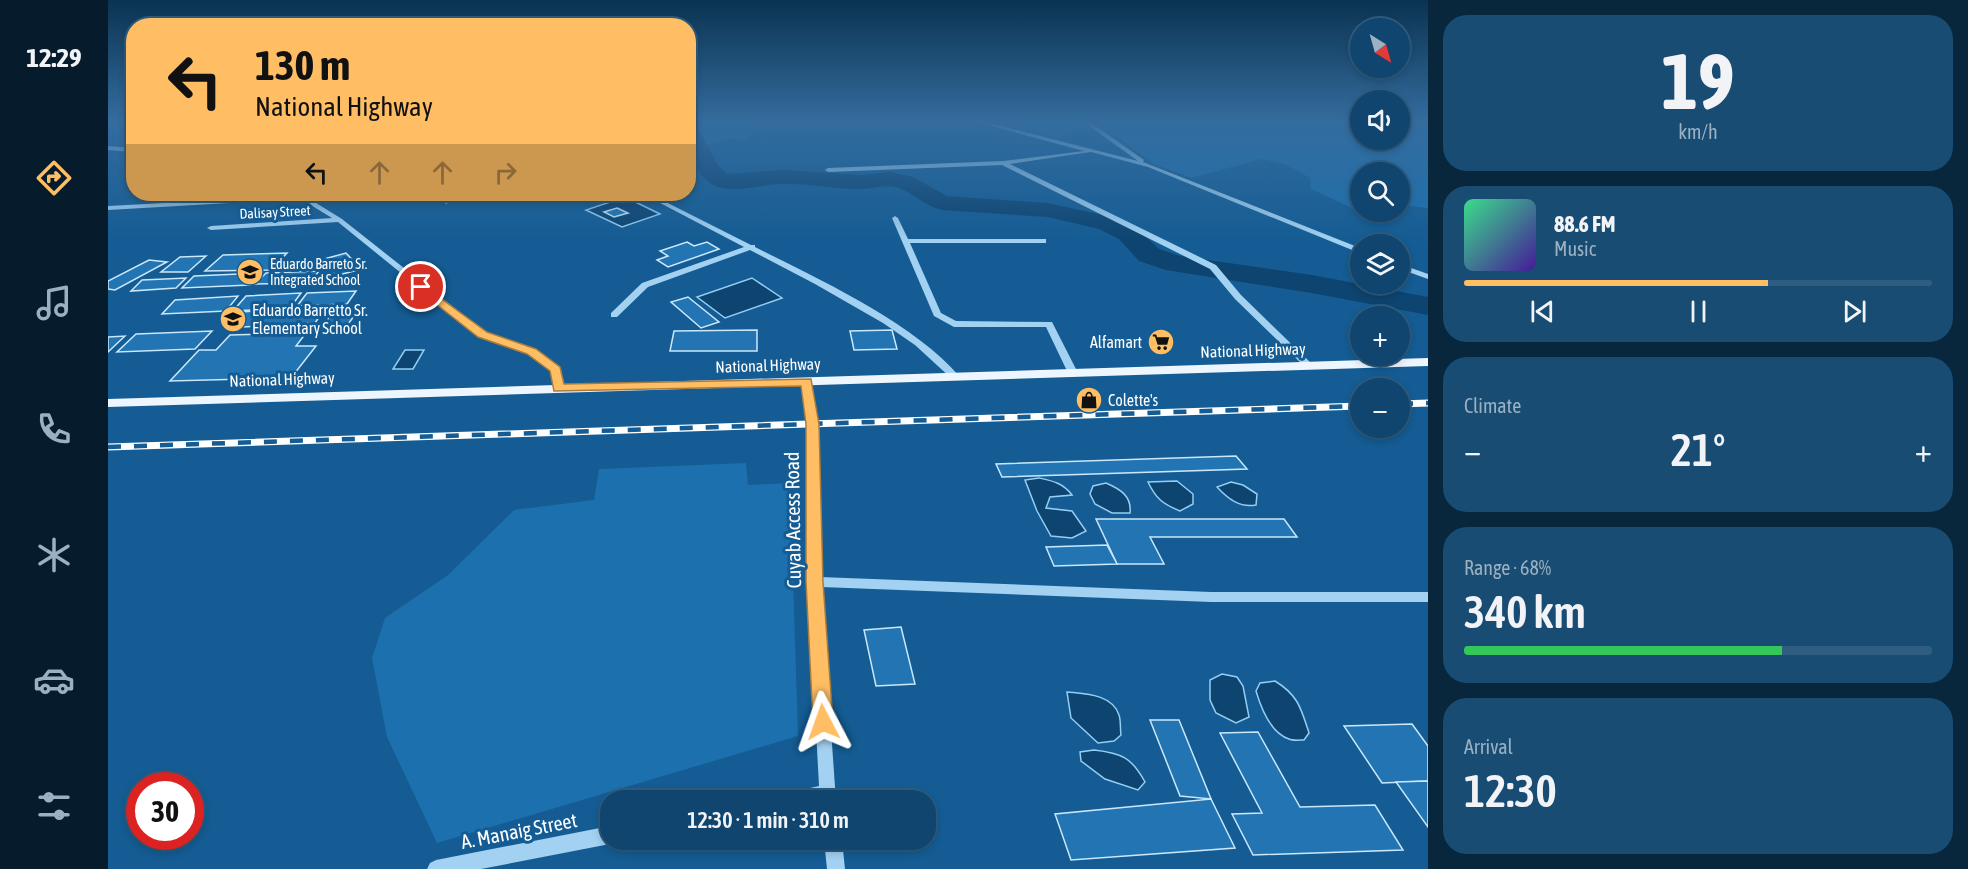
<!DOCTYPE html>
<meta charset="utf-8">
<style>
body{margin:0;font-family:"Asap Condensed",sans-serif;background:#184c73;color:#f1f3f6;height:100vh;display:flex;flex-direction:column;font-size:22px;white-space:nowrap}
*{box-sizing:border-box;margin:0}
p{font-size:20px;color:#9bb1c2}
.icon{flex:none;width:33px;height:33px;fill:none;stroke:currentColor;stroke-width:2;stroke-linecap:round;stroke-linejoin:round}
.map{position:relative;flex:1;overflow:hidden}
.panel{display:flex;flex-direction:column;gap:15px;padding:15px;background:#08263c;width:540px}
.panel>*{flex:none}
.guide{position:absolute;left:18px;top:18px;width:570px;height:183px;border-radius:24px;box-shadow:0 3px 9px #0003,0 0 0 2px #2f5d81;background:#ffbe63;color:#111;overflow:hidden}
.needle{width:39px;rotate:143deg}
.buttons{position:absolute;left:1242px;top:18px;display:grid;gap:12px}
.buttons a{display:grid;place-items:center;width:60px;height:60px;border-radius:50%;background:#0f456e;box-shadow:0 3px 9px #0003,0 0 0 2px #2f5d81;font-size:30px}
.speed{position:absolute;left:18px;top:772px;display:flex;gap:12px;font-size:30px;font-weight:700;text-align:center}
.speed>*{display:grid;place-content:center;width:78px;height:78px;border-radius:50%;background:#0f456e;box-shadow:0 3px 9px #0003,0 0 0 2px #2f5d81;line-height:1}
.speed .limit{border:9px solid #d22;background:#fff;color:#111}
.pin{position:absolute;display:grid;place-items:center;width:51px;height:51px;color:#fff;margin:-26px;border:3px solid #fff;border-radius:50%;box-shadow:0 2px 6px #0007}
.me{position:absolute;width:66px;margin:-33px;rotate:356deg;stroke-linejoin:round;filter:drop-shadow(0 0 4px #0008)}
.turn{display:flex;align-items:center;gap:21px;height:126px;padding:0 30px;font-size:27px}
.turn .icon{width:78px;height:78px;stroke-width:2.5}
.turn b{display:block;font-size:42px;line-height:51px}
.lanes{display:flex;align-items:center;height:57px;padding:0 30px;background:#0003;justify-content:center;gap:30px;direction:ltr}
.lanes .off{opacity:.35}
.big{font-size:45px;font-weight:600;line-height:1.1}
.panel .widget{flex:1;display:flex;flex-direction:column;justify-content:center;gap:9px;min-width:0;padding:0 21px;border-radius:24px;background:#184c73}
.panel .dial{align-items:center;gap:0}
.dial b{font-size:78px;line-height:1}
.song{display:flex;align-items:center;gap:18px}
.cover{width:72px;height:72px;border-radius:9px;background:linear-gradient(135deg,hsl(150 70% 55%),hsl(260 70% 35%))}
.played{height:6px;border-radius:3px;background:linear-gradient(90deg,#ffbe63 65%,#2f5d81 65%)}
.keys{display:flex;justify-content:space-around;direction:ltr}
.heat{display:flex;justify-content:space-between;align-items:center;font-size:33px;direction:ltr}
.charge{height:9px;border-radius:4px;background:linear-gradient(90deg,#34c759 68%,#2f5d81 0)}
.trip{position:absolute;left:492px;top:790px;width:336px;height:60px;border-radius:24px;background:#0f456e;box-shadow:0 3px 9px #0003,0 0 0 2px #2f5d81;font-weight:600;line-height:60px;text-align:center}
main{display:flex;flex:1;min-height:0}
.dock{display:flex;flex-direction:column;width:108px;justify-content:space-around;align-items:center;background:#061c2c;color:#9bb1c2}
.dock .icon{width:42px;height:42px}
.dock .selected{color:#ffbe63}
.dock b{font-size:27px;color:#f1f3f6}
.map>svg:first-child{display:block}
</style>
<main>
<nav class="dock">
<b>12:29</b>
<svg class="icon selected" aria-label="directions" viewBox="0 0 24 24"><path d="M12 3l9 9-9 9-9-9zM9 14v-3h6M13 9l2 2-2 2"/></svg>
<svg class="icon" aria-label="music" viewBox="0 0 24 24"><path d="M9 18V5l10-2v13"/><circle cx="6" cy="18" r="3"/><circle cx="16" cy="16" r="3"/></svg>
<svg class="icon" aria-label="phone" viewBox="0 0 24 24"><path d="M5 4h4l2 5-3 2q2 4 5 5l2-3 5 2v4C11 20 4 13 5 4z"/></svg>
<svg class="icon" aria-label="climate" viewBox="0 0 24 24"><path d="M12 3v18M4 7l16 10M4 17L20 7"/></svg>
<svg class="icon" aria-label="car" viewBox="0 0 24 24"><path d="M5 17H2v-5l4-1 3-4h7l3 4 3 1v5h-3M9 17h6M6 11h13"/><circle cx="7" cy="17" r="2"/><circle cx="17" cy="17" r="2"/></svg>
<svg class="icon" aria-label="filters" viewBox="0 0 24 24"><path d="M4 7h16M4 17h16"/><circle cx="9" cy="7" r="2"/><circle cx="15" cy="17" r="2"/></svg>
</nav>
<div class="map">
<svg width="1320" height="869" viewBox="0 0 1320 869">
<rect width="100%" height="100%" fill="#145c93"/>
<g fill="#1c70ad">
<polygon points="580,120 641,120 643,134 637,140 621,138 591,147"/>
<polygon points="930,120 969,120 987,132 964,132 950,138 908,125"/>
<polygon points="987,120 1252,120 1252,140 1292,140 1292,121 1320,124 1320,208 1292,205 1292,172 1252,172 1252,212 1262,212 1255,213 1203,189 1202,178 1179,165 1153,159 1084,178 1046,164"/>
<polygon points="638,463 640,485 682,483 690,736 329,843 279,737 264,658 277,618 340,575 406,510 486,500 491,469"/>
</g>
<g fill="#0d4470" stroke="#95cef4" stroke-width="1.5">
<polygon points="517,197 552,214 514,227 478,210"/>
<polygon points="644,278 674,298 617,318 589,297"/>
<polygon points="297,350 316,350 305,369 285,369"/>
<path d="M931,478C945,481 955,483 964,495L942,497L938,508L964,511L978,531L964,538L943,536L929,511L917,480Z"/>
<path d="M1069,481L1085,494V504L1072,511C1055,504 1048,499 1040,482Z"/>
<path d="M1123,482L1135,485L1149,494L1148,505C1132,508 1120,499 1109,487Z"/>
<path d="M998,483C1012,489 1024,496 1022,513H1004L987,504L982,494L985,486Z"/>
<polygon points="1114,674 1129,677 1135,686 1141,717 1128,723 1108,713 1102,700 1102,680"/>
<path d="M1167,681C1190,695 1193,708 1201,733L1196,740C1192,740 1185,741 1181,739C1163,733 1153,708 1148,691L1152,683Z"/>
<path d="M959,692C977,694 1004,694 1011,715C1013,720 1012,729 1013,735L1006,741L990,743L963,718Z"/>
<path d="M986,750C1014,753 1024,758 1037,782L1030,790L997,779L973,761L972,752Z"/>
</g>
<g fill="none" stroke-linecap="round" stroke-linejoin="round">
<path fill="#0d4470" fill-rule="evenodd" d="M580,120L587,121L610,166L619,174L674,170L753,175L781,172L805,177L839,196L940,203L1008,218L1029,229L1051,249L1072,256L1204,275L1320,297V315L1204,293L1058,270L1031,261L1011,239L991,229L940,217L834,210C815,206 799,186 780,186C771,186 762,189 753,189C726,189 700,183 674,184C653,184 621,196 602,183C582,168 580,142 580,120Z"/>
</g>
<g fill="#2275b2" stroke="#cae7fc" stroke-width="1.5">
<polygon points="329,194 363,194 366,196 338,203"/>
<polygon points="509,208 520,213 506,217 496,212"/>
<polygon points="579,242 586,246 599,242 611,249 560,267 549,260 560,256 552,251"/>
<polygon points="179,253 163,270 97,271 115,255"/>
<polygon points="238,253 253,269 224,277 209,261"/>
<polygon points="98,256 80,272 53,272 72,257"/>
<polygon points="41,260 59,262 7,290 0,289 0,281"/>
<polygon points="211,271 202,283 147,284 158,273"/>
<polygon points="153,273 142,285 74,288 86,276"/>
<polygon points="78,278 68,288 23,291 34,280"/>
<polygon points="248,291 239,304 189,306 199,293"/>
<polygon points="193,293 182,308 125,311 138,296"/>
<polygon points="130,296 118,311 54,314 67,300"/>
<polygon points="580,297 611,322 593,328 563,302"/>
<polygon points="218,307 207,323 118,328 132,312"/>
<polygon points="251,309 233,334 208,334 227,310"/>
<polygon points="649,330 649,351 562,351 566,331"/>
<polygon points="784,330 789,349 746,350 742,331"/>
<polygon points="104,331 87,349 9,352 28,334"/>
<polygon points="198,333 188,346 208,346 183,378 62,381 91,350 108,350 122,335"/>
<polygon points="17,336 0,352 0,337"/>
<polygon points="1128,456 1139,469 894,477 888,464"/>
<polygon points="988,519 1176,519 1189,537 1042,537 1056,564 1009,564"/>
<polygon points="999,545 1009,564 946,566 938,547"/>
<polygon points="793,627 807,684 768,686 756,630"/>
<polygon points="1042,720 1071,720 1103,799 1072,796"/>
<polygon points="1304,724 1320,746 1320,781 1274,783 1236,726"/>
<polygon points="1150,732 1192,807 1267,805 1295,850 1145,855 1124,814 1154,813 1112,733"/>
<polygon points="1320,781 1320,827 1288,782"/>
<polygon points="1103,799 1127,848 963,860 947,814"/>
</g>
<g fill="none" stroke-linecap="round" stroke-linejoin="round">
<g fill="#a3d1f1" fill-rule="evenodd">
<polygon points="861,120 870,120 1030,161 973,120 979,120 1036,160 1035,162 1252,248 1252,252 1249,252 1040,167 983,152 902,164 1108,265 1133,295 1204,364 1206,366 1204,368 1198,368 1127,299 1102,269 894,165 720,172 717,170 720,168 895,161 976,151"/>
<polygon points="0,146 26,148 26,152 0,150"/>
<polygon points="186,194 193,194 199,196 200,198 234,219 378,333 427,349 453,369 456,388 454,390 451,391 446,388 443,370 421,353 372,337 230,222 103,230 99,228 103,226 224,218 193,199 0,210 0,206 187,196"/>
<path d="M535,194H542L643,245H647V247C712,280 805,322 852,377L850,379H844L807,345L775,323L707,284L642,250L540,287L509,317H503V313L534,283L636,247Z"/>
<polygon points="787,216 790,218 800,239 938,239 938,243 802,243 833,313 848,321 944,322 970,373 968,375 962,375 960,373 938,327 846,327 826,316 784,218"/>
<polygon points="1292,264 1320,274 1320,279 1292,269"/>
<polygon points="699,379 704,382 710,424 712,577 1103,592 1320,592 1320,602 1103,602 713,587 728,801 668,801 670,795 711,786 700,582 700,424 694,382"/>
<polygon points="502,826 502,840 508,840 502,844 373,869 319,869 322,863 328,860"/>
<polygon points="716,840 734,840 737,869 719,869"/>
</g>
<polygon fill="#edf6ff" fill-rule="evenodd" points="1320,358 1320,366 0,407 0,399"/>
<defs>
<g id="rail">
<polyline points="1292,404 1320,403"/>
<polyline points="0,447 1252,406"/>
</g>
</defs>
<use href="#rail" stroke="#fff" stroke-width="7"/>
<use href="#rail" stroke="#145c93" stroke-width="4.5" stroke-dasharray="13" stroke-linecap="butt"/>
</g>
<linearGradient id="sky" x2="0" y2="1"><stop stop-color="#0b3351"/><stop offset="0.5" stop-color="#346c9e"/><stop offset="1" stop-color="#346c9e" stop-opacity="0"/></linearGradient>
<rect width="1320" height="242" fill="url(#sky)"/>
<polygon fill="#ffbe63" stroke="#a67c40" stroke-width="1.5" points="313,284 379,332 428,349 452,367 456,384 703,379 711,424 715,582 725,722 722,729 715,731 708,729 705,722 698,582 698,424 693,386 446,391 442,371 419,354 370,337 309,289 308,287"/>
<defs>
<symbol id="school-disc" viewBox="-11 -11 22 22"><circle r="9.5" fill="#ffbe63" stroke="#145c93"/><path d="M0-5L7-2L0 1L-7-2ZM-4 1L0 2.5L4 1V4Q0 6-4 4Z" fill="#111"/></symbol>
<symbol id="supermarket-disc" viewBox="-11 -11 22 22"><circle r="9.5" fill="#ffbe63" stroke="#145c93"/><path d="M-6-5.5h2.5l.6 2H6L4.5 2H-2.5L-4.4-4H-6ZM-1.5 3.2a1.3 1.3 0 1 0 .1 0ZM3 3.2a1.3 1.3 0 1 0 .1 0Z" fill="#111"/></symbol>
<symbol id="shop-disc" viewBox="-11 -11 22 22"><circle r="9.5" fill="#ffbe63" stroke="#145c93"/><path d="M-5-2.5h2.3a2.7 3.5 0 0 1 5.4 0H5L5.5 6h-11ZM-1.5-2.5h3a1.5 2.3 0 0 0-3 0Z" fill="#111"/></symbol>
</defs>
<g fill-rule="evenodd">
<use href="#school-disc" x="127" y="257" width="30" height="30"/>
<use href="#school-disc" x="110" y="304" width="30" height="30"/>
<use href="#supermarket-disc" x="1038" y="327" width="30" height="30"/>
<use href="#shop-disc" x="966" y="385" width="30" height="30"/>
</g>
<g text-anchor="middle" stroke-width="6" stroke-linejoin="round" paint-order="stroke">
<g font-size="14" fill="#fff" stroke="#145c93">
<text transform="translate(167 212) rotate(-3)" y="5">Dalisay Street</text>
</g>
<g font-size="14" fill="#fff" stroke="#145c93" text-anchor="start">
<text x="162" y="269">Eduardo Barreto Sr.<tspan x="162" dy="16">Integrated School</tspan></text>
</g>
<g font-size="16" fill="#fff" stroke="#145c93" text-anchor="start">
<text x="144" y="316">Eduardo Barretto Sr.<tspan x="144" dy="18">Elementary School</tspan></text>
<text x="1034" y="348" text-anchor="end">Alfamart</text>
<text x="1000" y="406">Colette's</text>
</g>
<g font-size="16" fill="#fff" stroke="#145c93">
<text transform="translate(1145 350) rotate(-2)" y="6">National Highway</text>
<text transform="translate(660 365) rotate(-2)" y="6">National Highway</text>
<text transform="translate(174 379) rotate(-2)" y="6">National Highway</text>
</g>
<g font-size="20" fill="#fff" stroke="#145c93">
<text transform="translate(685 520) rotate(-91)" y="7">Cuyab Access Road</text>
<text transform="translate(411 831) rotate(-11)" y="7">A. Manaig Street</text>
</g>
</g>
</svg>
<div class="buttons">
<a><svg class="needle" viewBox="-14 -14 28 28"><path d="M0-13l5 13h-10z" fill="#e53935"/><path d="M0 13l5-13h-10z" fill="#9bb1c2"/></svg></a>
<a><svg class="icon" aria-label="sound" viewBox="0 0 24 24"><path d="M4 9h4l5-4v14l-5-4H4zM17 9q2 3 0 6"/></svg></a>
<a><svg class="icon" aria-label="search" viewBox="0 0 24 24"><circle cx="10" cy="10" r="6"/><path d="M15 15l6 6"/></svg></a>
<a><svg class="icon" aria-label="layers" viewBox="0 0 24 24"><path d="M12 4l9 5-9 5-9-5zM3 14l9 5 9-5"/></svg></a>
<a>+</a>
<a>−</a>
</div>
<div class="speed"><div class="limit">30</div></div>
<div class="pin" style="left:313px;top:287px;background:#d93025"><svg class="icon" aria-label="arrive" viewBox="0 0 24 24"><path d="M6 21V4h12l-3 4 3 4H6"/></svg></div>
<svg class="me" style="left:715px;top:722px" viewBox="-20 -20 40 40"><path d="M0-17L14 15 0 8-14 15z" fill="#ffbe63" stroke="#fff" stroke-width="4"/></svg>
<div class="trip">12:30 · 1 min · 310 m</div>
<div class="guide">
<div class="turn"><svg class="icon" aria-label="left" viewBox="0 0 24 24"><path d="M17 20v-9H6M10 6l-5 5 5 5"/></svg><div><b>130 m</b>National Highway</div></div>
<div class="lanes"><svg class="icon" aria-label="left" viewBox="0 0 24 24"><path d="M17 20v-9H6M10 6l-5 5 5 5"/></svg><svg class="icon off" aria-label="ahead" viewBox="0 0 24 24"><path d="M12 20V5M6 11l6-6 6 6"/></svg><svg class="icon off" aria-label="ahead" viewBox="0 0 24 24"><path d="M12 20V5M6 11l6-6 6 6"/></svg><svg class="icon off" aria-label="right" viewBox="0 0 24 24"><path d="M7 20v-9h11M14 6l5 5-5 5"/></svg></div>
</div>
</div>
<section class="panel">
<div class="widget dial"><b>19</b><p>km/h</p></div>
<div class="widget">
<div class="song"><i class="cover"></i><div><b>88.6 FM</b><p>Music</p></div></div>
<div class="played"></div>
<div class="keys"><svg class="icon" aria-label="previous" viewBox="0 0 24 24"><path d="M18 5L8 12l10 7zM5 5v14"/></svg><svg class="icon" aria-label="pause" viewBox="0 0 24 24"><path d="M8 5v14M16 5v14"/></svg><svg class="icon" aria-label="next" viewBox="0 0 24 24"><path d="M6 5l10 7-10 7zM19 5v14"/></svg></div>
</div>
<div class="widget"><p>Climate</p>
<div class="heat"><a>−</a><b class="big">21°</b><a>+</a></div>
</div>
<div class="widget"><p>Range · 68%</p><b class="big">340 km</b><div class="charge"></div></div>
<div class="widget"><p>Arrival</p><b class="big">12:30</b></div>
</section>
</main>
